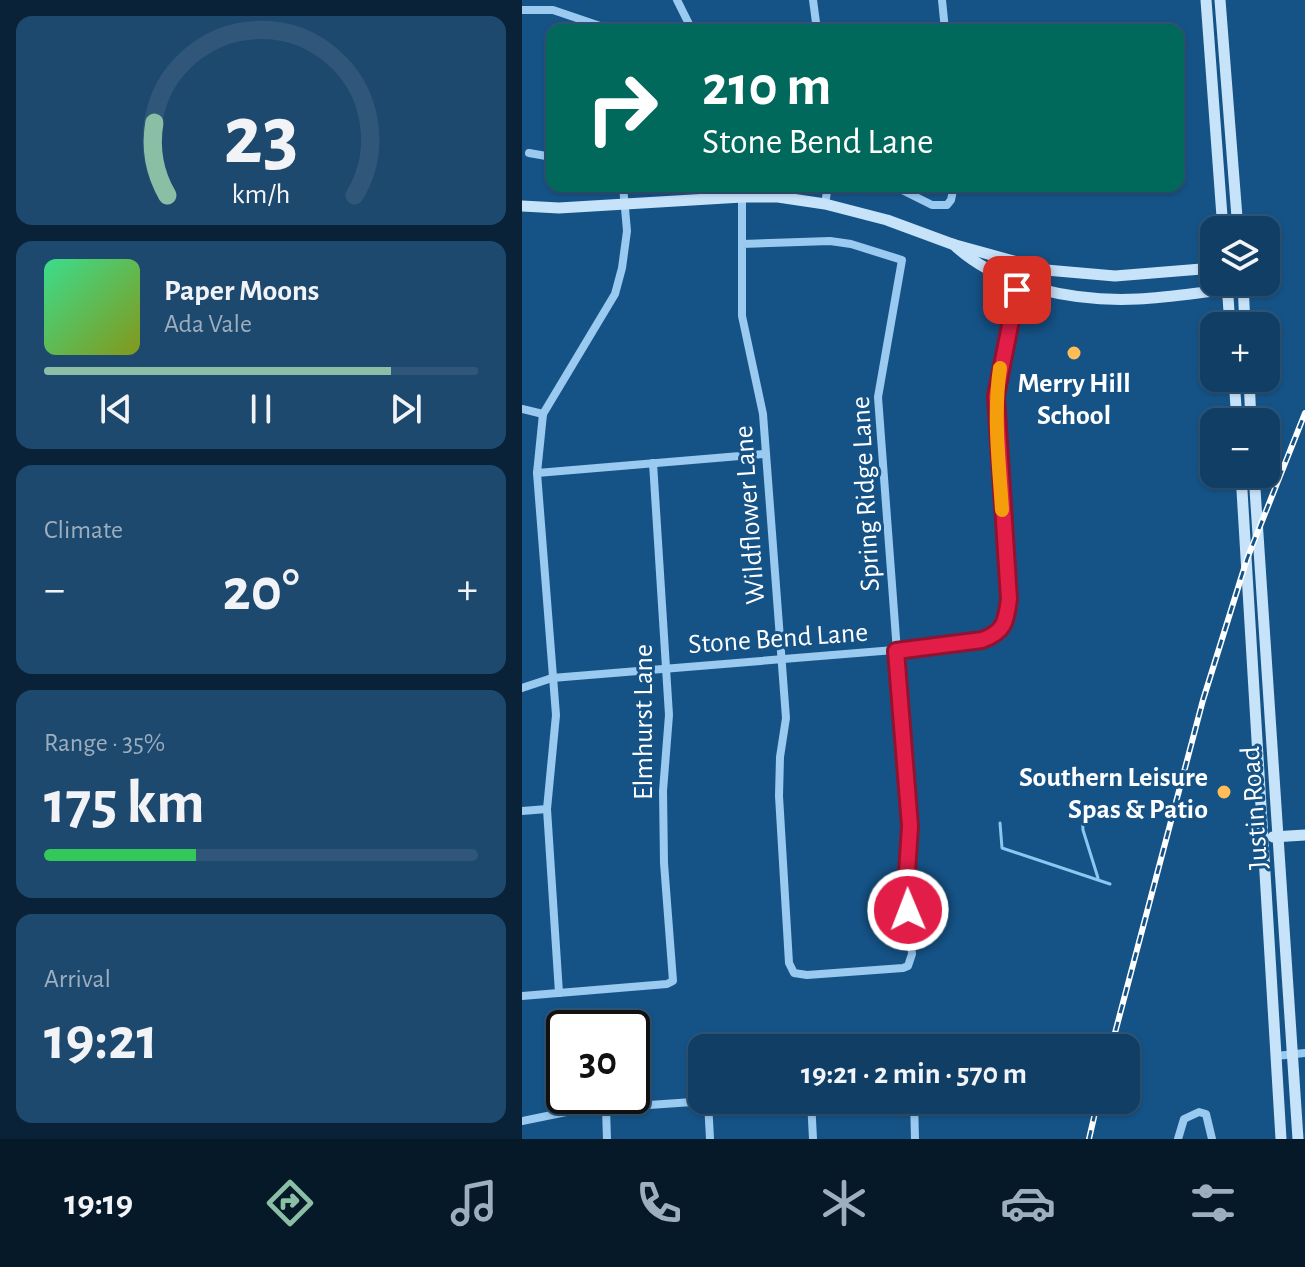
<!DOCTYPE html>
<meta charset="utf-8">
<style>
body{margin:0;font-family:"Alegreya Sans",sans-serif;background:#1e496e;color:#f1f3f6;height:100vh;display:flex;flex-direction:column;font-size:30px;white-space:nowrap}
*{box-sizing:border-box;margin:0}
p{font-size:26px;color:#9caebf}
.icon{flex:none;width:44px;height:44px;fill:none;stroke:currentColor;stroke-width:2;stroke-linecap:round;stroke-linejoin:round}
.map{position:relative;flex:1;overflow:hidden}
.details{display:flex;flex-direction:column;gap:16px;padding:16px;background:#092238;width:522px}
.details>*{flex:none}
.top-card{position:absolute;left:24px;top:24px;width:638px;height:168px;border-radius:16px;box-shadow:0 2px 6px #0004,0 0 0 2px #305779;background:#00695c;color:#fff;overflow:hidden}
.controls{position:absolute;left:678px;top:216px;display:grid;gap:16px}
.controls a{display:grid;place-items:center;width:80px;height:80px;border-radius:16px;background:#103e65;box-shadow:0 2px 6px #0004,0 0 0 2px #305779;font-size:40px}
.speed{position:absolute;left:24px;top:1010px;display:flex;gap:16px;font-size:40px;font-weight:700;text-align:center}
.speed>*{display:grid;place-content:center;width:104px;height:104px;border-radius:50%;background:#103e65;box-shadow:0 2px 6px #0004,0 0 0 2px #305779;line-height:1}
.speed .limit{border:4px solid #111;border-radius:12px;background:#fff;color:#111}
.pin{position:absolute;display:grid;place-items:center;width:68px;height:68px;color:#fff;margin:-34px;border-radius:16px;box-shadow:0 4px 12px #0006}
.me{position:absolute;width:88px;margin:-44px;rotate:359deg;stroke-linejoin:round;filter:drop-shadow(0 0 6px #0008)}
.turn{display:flex;align-items:center;gap:28px;height:168px;padding:0 24px;font-size:36px}
.turn .icon{width:104px;height:104px;stroke-width:2.5}
.turn b{display:block;font-size:56px;line-height:68px}
.big{font-size:60px;font-weight:700;line-height:1.1}
.details .card{flex:1;display:flex;flex-direction:column;justify-content:center;gap:12px;min-width:0;padding:0 28px;border-radius:16px;background:#1e496e}
.details .dial{align-items:center;gap:0}
.dial svg{height:208px;overflow:visible;fill:none;stroke:#305779;stroke-width:7;stroke-linecap:round;text-anchor:middle}
.dial text{fill:#f1f3f6;stroke:none}
.song{display:flex;align-items:center;gap:24px}
.cover{width:96px;height:96px;border-radius:12px;background:linear-gradient(135deg,hsl(150 70% 55%),hsl(70 70% 35%))}
.played{height:8px;border-radius:4px;background:linear-gradient(90deg,#8abfa5 80%,#305779 80%)}
.keys{display:flex;justify-content:space-around;direction:ltr}
.heat{display:flex;justify-content:space-between;align-items:center;font-size:44px;direction:ltr}
.charge{height:12px;border-radius:6px;background:linear-gradient(90deg,#34c759 35%,#305779 0)}
.trip{position:absolute;left:166px;top:1034px;width:452px;height:80px;border-radius:16px;background:#103e65;box-shadow:0 2px 6px #0004,0 0 0 2px #305779;font-weight:700;line-height:80px;text-align:center}
.tab-bar{display:flex;height:128px;justify-content:space-around;align-items:center;background:#061928;color:#9caebf}
.tab-bar .icon{width:56px;height:56px}
.tab-bar .current{color:#8abfa5}
.tab-bar b{font-size:36px;color:#f1f3f6}
main{display:flex;flex:1;min-height:0}
.map>svg:first-child{display:block}
</style>
<main>
<section class="details">
<div class="card dial"><svg viewBox="0 0 100 80">
<path d="M14 69A42 42 0 1 1 86 69"/>
<path d="M14 69A42 42 0 0 1 9 41" stroke="#8abfa5"/>
<text x="50" y="56" font-size="32" font-weight="700">23</text>
<text x="50" y="72" font-size="11">km/h</text>
</svg></div>
<div class="card">
<div class="song"><i class="cover"></i><div><b>Paper Moons</b><p>Ada Vale</p></div></div>
<div class="played"></div>
<div class="keys"><svg class="icon" aria-label="previous" viewBox="0 0 24 24"><path d="M18 5L8 12l10 7zM5 5v14"/></svg><svg class="icon" aria-label="pause" viewBox="0 0 24 24"><path d="M8 5v14M16 5v14"/></svg><svg class="icon" aria-label="next" viewBox="0 0 24 24"><path d="M6 5l10 7-10 7zM19 5v14"/></svg></div>
</div>
<div class="card"><p>Climate</p>
<div class="heat"><a>−</a><b class="big">20°</b><a>+</a></div>
</div>
<div class="card"><p>Range · 35%</p><b class="big">175 km</b><div class="charge"></div></div>
<div class="card"><p>Arrival</p><b class="big">19:21</b></div>
</section>
<div class="map">
<svg width="783" height="1139" viewBox="0 0 783 1139">
<rect width="100%" height="100%" fill="#155387"/>
<g fill="none" stroke-linecap="round" stroke-linejoin="round">
<g stroke="#8cc7f2" stroke-width="3">
<polyline points="560,812 561,830 576,878"/>
<polyline points="478,823 480,848 588,884"/>
</g>
<g stroke="#9acaef" stroke-width="8">
<polyline points="155,0 170,30"/>
<polyline points="291,0 295,30"/>
<polyline points="420,0 423,30"/>
<polyline points="0,10 31,10 90,30"/>
<polyline points="7,153 30,157"/>
<polyline points="372,186 410,205 425,205 429,200 432,186"/>
<polyline points="220,197 220,316 241,414 264,718 258,757 257,796 267,963 272,973 285,975 381,968 386,966 390,954 384,888 388,826 356,397 380,260 329,244 308,241 220,244"/>
<polyline points="303,204 306,186"/>
<polyline points="0,409 21,414"/>
<polyline points="15,473 242,454"/>
<path d="M0,688L30,678L446,644C478,635 483,633 487,599L474,396L501,264"/>
<polyline points="0,811 25,809"/>
<polyline points="37,993 25,809 34,715 15,473 21,414 93,294 100,268 105,231 101,186"/>
<polyline points="0,996 145,984 151,981 142,863 141,791 147,715 131,463"/>
<polyline points="754,1056 783,1053"/>
<polyline points="289,1100 291,1139"/>
<polyline points="392,1100 393,1139"/>
<polyline points="186,1101 188,1139"/>
<polyline points="84,1108 85,1139"/>
<polyline points="0,1121 54,1110 200,1100"/>
<polyline points="656,1139 662,1119 677,1112 684,1114 690,1139"/>
</g>
<g stroke="#c7e3fa" stroke-width="11">
<polyline points="684,0 701,230"/>
<polyline points="698,0 716,230"/>
<polyline points="0,206 37,208 220,197 256,197 303,204 365,220 430,244 524,270 593,276 692,268"/>
<path d="M431,244C477,288 554,302 616,299C651,297 686,291 721,288"/>
<polyline points="705,283 708,326"/>
<polyline points="721,283 723,326"/>
<polyline points="712,378 715,422"/>
<polyline points="727,378 729,422"/>
<polyline points="719,474 759,1139"/>
<polyline points="732,474 776,1139"/>
<polyline points="751,837 783,835"/>
</g>
<defs>
<g id="rail">
<polyline points="589,1048 681,700 725,559 783,413"/>
<polyline points="567,1139 576,1100"/>
</g>
</defs>
<use href="#rail" stroke="#fff" stroke-width="6"/>
<use href="#rail" stroke="#155387" stroke-width="3" stroke-dasharray="9" stroke-linecap="butt"/>
</g>
<g fill="none" stroke-linecap="round" stroke-linejoin="round">
<defs>
<path id="route" d="M386,910L384,888L388,826L374,651L460,640C483,632 484,621 487,599L474,396L495,290"/>
</defs>
<use href="#route" stroke="#92132f" stroke-width="20"/>
<use href="#route" stroke="#e11d48" stroke-width="14"/>
<path stroke="#f59e0b" stroke-width="14" d="M478,368C471,415 477,462 480,510"/>
</g>
<g fill="#ffbc57" stroke="#155387" stroke-width="3">
<circle cx="552" cy="353" r="8"/>
<circle cx="702" cy="792" r="8"/>
</g>
<g text-anchor="middle" stroke-width="6" stroke-linejoin="round" paint-order="stroke">
<g font-size="28" font-weight="bold" fill="#fff" stroke="#155387">
<text x="552" y="392">Merry Hill<tspan x="552" dy="32">School</tspan></text>
<text x="686" y="786" text-anchor="end">Southern Leisure<tspan x="686" dy="32">Spas &amp; Patio</tspan></text>
</g>
<g font-size="28" fill="#fff" stroke="#155387">
<text transform="translate(342 494) rotate(-93)" y="10">Spring Ridge Lane</text>
<text transform="translate(226 515) rotate(-94)" y="10">Wildflower Lane</text>
<text transform="translate(256 637) rotate(-4)" y="10">Stone Bend Lane</text>
<text transform="translate(120 722) rotate(-90)" y="10">Elmhurst Lane</text>
<text transform="translate(731 808) rotate(-94)" y="10">Justin Road</text>
</g>
</g>
</svg>
<div class="controls">
<a><svg class="icon" aria-label="layers" viewBox="0 0 24 24"><path d="M12 4l9 5-9 5-9-5zM3 14l9 5 9-5"/></svg></a>
<a>+</a>
<a>−</a>
</div>
<div class="speed"><div class="limit">30</div></div>
<div class="pin" style="left:495px;top:290px;background:#d93025"><svg class="icon" aria-label="arrive" viewBox="0 0 24 24"><path d="M6 21V4h12l-3 4 3 4H6"/></svg></div>
<svg class="me" style="left:386px;top:910px" viewBox="-20 -20 40 40"><circle r="17" fill="#e11d48" stroke="#fff" stroke-width="3"/><path d="M0-11L8 9 0 5-8 9z" fill="#fff"/></svg>
<div class="trip">19:21 · 2 min · 570 m</div>
<div class="top-card">
<div class="turn"><svg class="icon" aria-label="right" viewBox="0 0 24 24"><path d="M7 20v-9h11M14 6l5 5-5 5"/></svg><div><b>210 m</b>Stone Bend Lane</div></div>
</div>
</div>
</main>
<nav class="tab-bar">
<b>19:19</b>
<svg class="icon current" aria-label="directions" viewBox="0 0 24 24"><path d="M12 3l9 9-9 9-9-9zM9 14v-3h6M13 9l2 2-2 2"/></svg>
<svg class="icon" aria-label="music" viewBox="0 0 24 24"><path d="M9 18V5l10-2v13"/><circle cx="6" cy="18" r="3"/><circle cx="16" cy="16" r="3"/></svg>
<svg class="icon" aria-label="phone" viewBox="0 0 24 24"><path d="M5 4h4l2 5-3 2q2 4 5 5l2-3 5 2v4C11 20 4 13 5 4z"/></svg>
<svg class="icon" aria-label="climate" viewBox="0 0 24 24"><path d="M12 3v18M4 7l16 10M4 17L20 7"/></svg>
<svg class="icon" aria-label="car" viewBox="0 0 24 24"><path d="M5 17H2v-5l4-1 3-4h7l3 4 3 1v5h-3M9 17h6M6 11h13"/><circle cx="7" cy="17" r="2"/><circle cx="17" cy="17" r="2"/></svg>
<svg class="icon" aria-label="filters" viewBox="0 0 24 24"><path d="M4 7h16M4 17h16"/><circle cx="9" cy="7" r="2"/><circle cx="15" cy="17" r="2"/></svg>
</nav>
